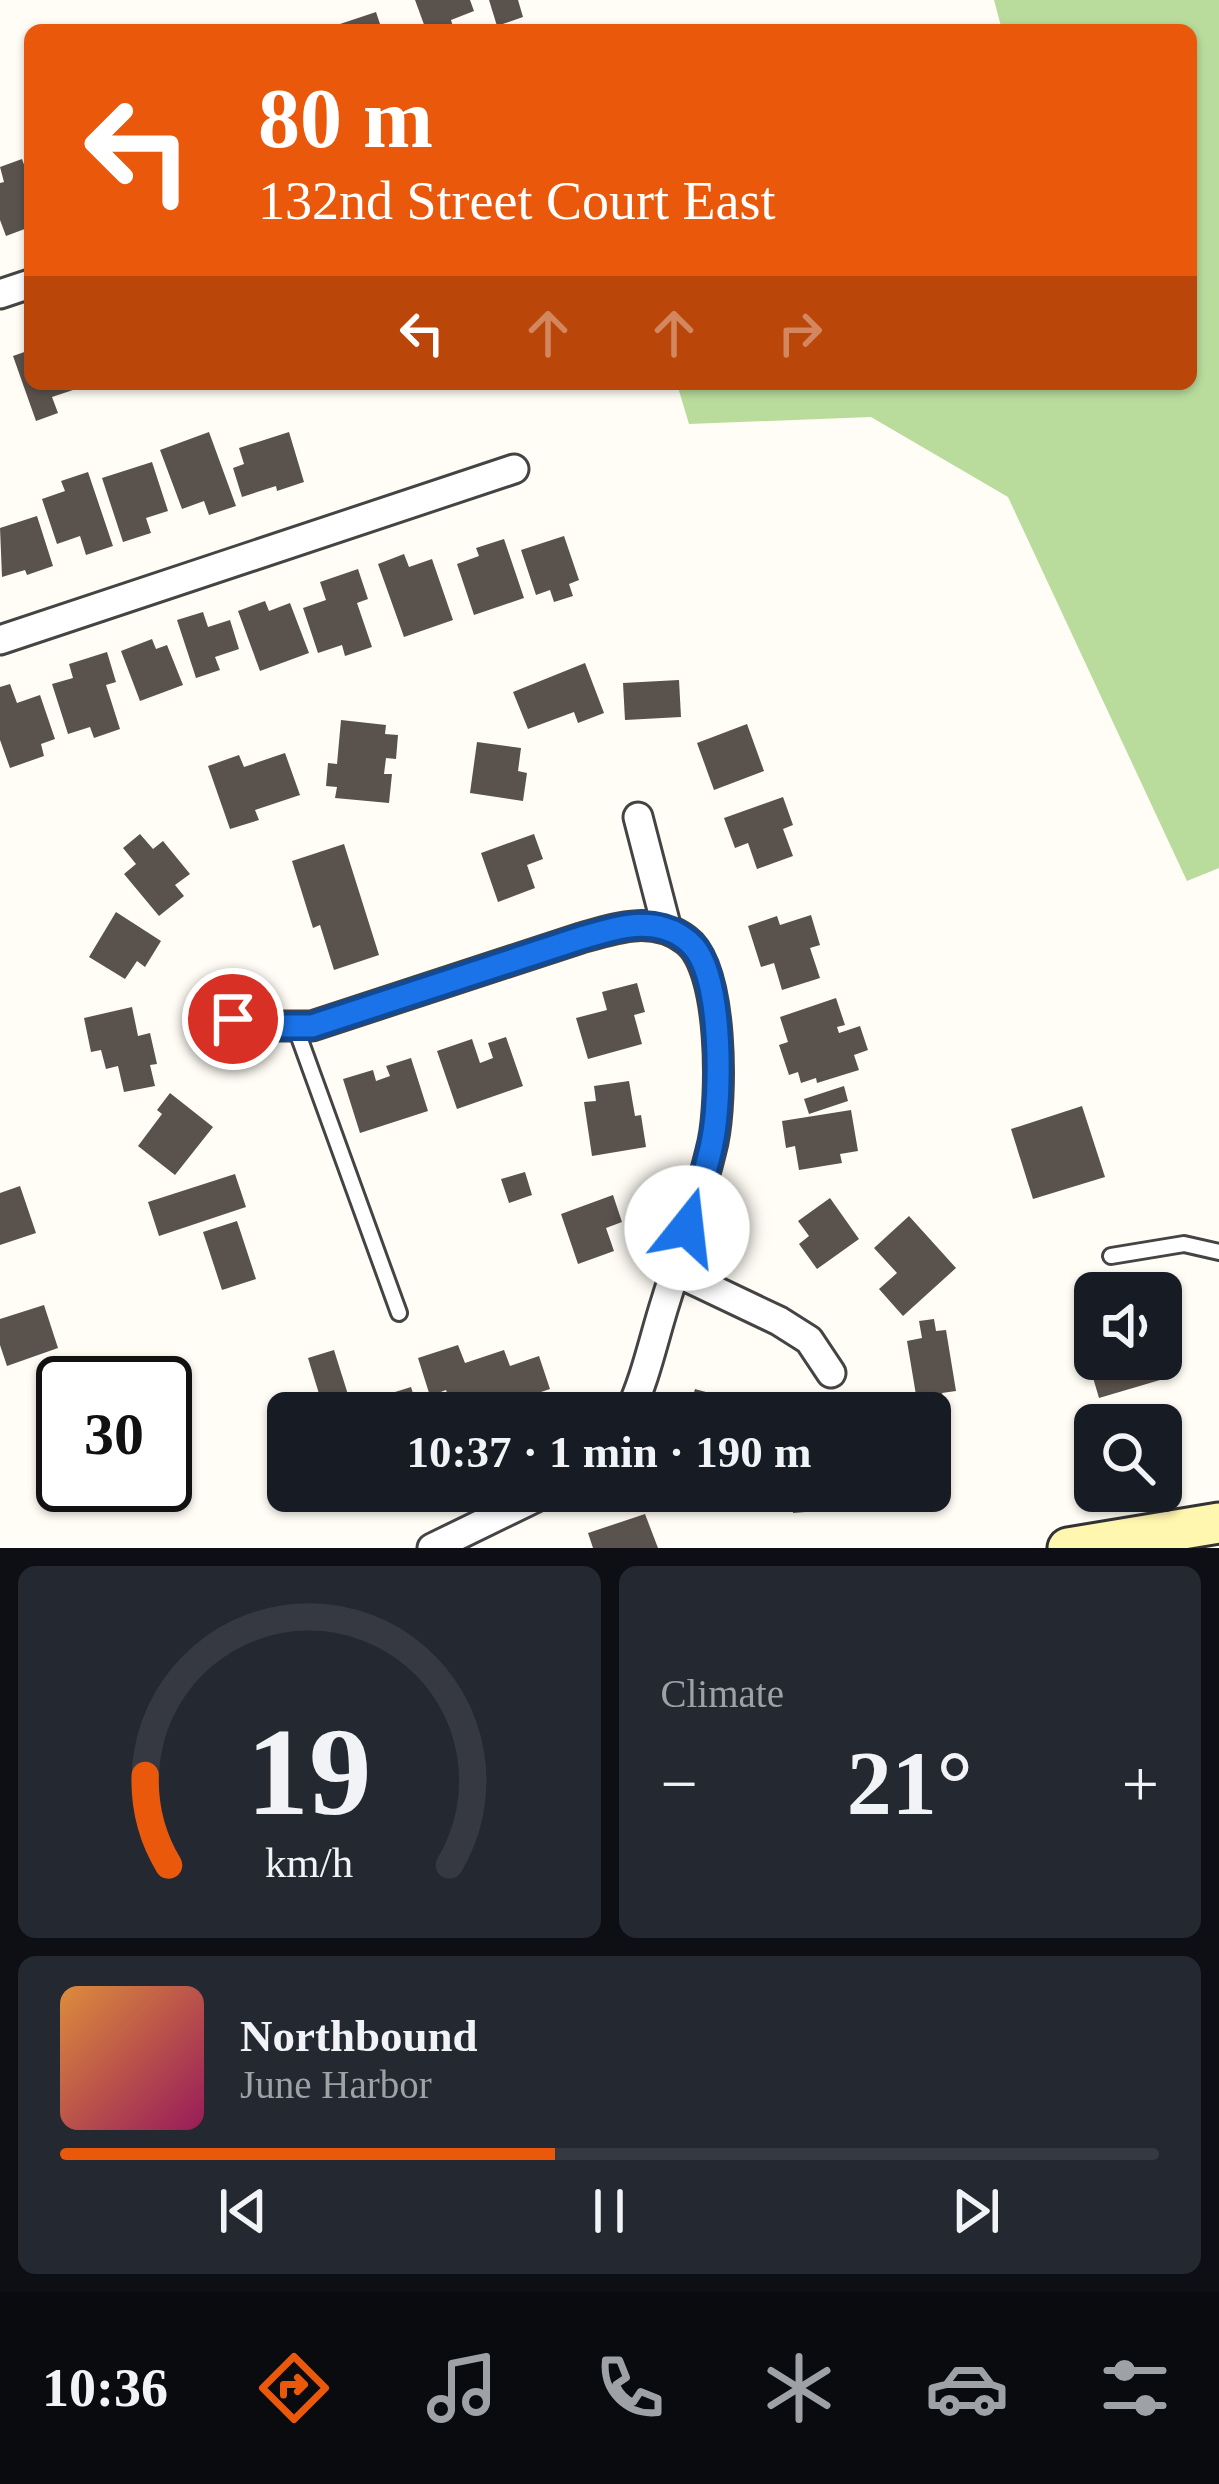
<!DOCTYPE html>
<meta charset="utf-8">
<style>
body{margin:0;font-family:"Times New Roman",serif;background:#242831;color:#f1f3f6;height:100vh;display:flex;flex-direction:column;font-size:45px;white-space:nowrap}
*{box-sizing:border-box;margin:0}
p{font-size:39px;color:#9ea1a6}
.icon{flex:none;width:66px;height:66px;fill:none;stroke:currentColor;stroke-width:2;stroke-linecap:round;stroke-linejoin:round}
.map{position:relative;height:1548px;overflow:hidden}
.side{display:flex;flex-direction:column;gap:18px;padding:18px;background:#0d0f14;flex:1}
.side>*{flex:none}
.banner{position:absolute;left:24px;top:24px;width:1173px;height:366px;border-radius:18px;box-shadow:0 3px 9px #0004;background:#ea580c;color:#fff;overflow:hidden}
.controls{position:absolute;left:1074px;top:1272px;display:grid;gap:24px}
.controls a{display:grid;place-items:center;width:108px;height:108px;border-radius:18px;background:#171b24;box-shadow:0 3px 9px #0004;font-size:60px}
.speed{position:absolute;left:36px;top:1356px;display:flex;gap:24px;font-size:60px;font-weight:700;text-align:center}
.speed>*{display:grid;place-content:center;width:156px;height:156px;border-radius:50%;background:#171b24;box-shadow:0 3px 9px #0004;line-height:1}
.speed .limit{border:6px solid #111;border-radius:18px;background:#fff;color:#111}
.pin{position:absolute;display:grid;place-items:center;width:102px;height:102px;color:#fff;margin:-51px;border:6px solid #fff;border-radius:50%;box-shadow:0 3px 12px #0007}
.me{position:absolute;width:132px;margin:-66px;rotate:16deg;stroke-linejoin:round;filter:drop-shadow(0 0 9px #0008)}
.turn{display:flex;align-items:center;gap:42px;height:252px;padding:0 36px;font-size:54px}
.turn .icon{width:156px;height:156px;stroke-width:2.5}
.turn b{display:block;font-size:84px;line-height:102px}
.lanes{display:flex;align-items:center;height:114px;padding:0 36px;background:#0003;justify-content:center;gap:60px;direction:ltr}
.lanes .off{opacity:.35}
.big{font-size:90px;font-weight:800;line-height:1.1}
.side .card{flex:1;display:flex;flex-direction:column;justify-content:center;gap:18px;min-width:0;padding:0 42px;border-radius:18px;background:#242831}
.side .dial{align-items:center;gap:0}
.dial svg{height:312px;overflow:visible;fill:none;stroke:#363941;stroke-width:7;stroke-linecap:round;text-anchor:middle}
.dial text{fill:#f1f3f6;stroke:none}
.song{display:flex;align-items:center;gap:36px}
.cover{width:144px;height:144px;border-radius:18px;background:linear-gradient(135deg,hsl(30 70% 55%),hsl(330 70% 35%))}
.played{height:12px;border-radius:6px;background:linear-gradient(90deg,#ea580c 45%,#363941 45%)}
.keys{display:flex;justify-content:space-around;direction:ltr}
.heat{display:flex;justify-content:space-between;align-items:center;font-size:66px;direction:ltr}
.side .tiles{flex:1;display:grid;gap:18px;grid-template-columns:1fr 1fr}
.card:last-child{grid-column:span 2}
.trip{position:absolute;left:267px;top:1392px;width:684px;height:120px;border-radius:18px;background:#171b24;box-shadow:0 3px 9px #0004;font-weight:800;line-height:120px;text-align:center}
.dock{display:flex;height:192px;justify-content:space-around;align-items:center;background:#090b0e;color:#9ea1a6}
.dock .icon{width:84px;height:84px}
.dock .on{color:#ea580c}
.dock b{font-size:54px;color:#f1f3f6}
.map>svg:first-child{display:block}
</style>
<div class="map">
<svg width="1219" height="1548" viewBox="0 0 1219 1548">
<rect width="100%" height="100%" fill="#fffdf5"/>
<polygon fill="#b9dc9c" points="994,0 1219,0 1219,868 1187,881 1008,497 871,417 689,424 677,384 1191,384 1191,30 1002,30"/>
<g fill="#5a524d">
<polygon points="415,0 470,0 474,11 451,20 454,30 426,30"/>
<polygon points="489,0 518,0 523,17 497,26"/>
<polygon points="376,12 382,30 325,30 325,29"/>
<polygon points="22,159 27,173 30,172 30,227 6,236 0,220 0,183 4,182 0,167"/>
<polygon points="30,350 30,384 78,384 79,388 52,397 58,413 36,421 13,356"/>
<polygon points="209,432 236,506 209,515 204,501 182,509 160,450"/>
<polygon points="289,432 304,482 277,491 276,486 242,497 233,468 244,464 239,448"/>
<polygon points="152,462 168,511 146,518 151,533 123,542 102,478"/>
<polygon points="88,472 113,546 86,555 80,536 57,544 42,499 65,491 61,481"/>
<polygon points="37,516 53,566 27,575 25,570 2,577 0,528"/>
<polygon points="564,536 579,580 569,584 573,596 554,602 550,590 536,595 521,550"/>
<polygon points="504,539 524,598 474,615 457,564 479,556 476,548"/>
<polygon points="404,554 409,567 432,559 453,620 404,637 378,564"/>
<polygon points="358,569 368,599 357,603 372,647 345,656 342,645 318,653 303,608 326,600 320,582"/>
<polygon points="265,601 269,611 290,603 309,653 260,671 238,611"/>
<polygon points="203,612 208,627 230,620 239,649 215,657 220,670 196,678 177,620"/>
<polygon points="152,639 156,649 167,645 183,685 140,701 121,651"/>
<polygon points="107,652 116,682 106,685 120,729 94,738 90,727 68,734 52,684 73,678 69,664"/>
<polygon points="585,663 604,713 578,723 574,712 528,729 513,692"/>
<polygon points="679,680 681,717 625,720 623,683"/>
<polygon points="10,684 17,703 40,695 55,739 41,744 44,756 10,768 0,740 0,687"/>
<polygon points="341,720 386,725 385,734 398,735 396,759 386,758 384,774 392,774 389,803 335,798 337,787 326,786 328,763 337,764"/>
<polygon points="747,724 764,771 714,790 697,743"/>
<polygon points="477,742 521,748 518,771 527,773 523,801 470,793"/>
<polygon points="285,753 300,795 255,810 259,820 230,829 208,766 239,755 244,767"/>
<polygon points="783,797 793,825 783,829 793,856 757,869 748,843 735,848 724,818"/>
<polygon points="140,834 153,849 163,841 190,874 175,885 184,896 159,916 124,874 136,864 123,848"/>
<polygon points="534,834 543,859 527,865 535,888 498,902 481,853"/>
<polygon points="344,844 379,955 334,970 320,925 313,928 292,861"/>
<polygon points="116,912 161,941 145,967 137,961 125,979 89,957"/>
<polygon points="811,915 820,945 810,948 820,978 782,990 774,963 761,967 748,926 777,916 780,925"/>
<polygon points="637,983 645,1012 634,1015 642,1044 588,1059 576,1018 607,1010 602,992"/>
<polygon points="836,998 845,1025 837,1027 839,1033 860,1026 868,1050 854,1055 859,1070 817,1083 816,1078 801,1083 798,1072 789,1075 779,1045 788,1042 780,1017"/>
<polygon points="132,1007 138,1036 150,1033 157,1064 150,1065 155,1086 124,1092 118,1066 106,1069 101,1050 91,1052 84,1018"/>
<polygon points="506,1037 523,1086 457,1109 437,1051 472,1039 480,1063 493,1058 488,1043"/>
<polygon points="411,1058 428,1111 360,1133 343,1079 373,1070 376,1081 390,1076 386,1066"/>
<polygon points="629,1081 635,1116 641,1115 646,1147 592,1156 584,1102 596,1101 594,1086"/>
<polygon points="844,1086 848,1101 809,1114 804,1099"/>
<polygon points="170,1093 213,1127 175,1175 138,1146 162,1114 157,1110"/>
<polygon points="1082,1106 1105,1177 1033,1199 1011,1129"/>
<polygon points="851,1110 858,1151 840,1154 842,1163 799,1170 795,1146 786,1148 782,1121"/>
<polygon points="525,1172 532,1195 509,1203 501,1179"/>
<polygon points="235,1174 246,1207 159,1236 148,1202"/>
<polygon points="20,1186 36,1233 0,1245 0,1193"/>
<polygon points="613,1195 622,1222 606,1228 614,1251 578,1264 561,1214"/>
<polygon points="830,1198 859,1239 817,1269 799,1244 809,1236 798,1221"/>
<polygon points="909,1216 956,1268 903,1316 879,1289 897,1273 874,1248"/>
<polygon points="237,1221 256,1279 222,1290 203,1232"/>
<polygon points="44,1305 58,1348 7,1366 0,1345 0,1319"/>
<polygon points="1095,1315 1095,1359 1154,1359 1160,1380 1099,1398 1076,1320"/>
<polygon points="934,1319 936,1331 946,1330 956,1391 942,1393 943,1397 917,1401 907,1341 922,1338 919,1321"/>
<polygon points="458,1345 465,1363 504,1350 510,1366 539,1356 550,1389 517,1400 518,1404 492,1413 454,1413 446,1390 430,1396 418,1358"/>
<polygon points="334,1350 350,1401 324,1410 308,1358"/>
<polygon points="48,1365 81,1367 80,1383 63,1383 63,1461 43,1459"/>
<polygon points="411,1387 419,1413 342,1413 341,1409"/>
<polygon points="695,1389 742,1402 739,1413 688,1413"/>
<polygon points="791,1491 853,1491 855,1508 793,1513"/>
<polygon points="645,1514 658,1548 593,1548 588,1533"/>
</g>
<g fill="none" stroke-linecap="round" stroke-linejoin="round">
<defs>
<g id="service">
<polyline points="295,1026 399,1313"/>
<polyline points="1111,1256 1184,1244 1219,1252"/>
</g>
<g id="minor">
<polyline points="0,294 30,284"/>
<polyline points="0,640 514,469"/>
<polyline points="638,817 667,929"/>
<path d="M233,1019L270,1026H312L581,938C616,928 653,915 686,940C724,968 722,1099 713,1142C701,1195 682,1248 666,1300C654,1337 646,1378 629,1413"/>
<polyline points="674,1271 779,1321 809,1340 831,1373"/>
<polyline points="432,1548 549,1491"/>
</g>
<polyline id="secondary" points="1068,1548 1219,1523"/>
</defs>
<use href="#service" stroke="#444" stroke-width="20"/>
<use href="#minor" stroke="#444" stroke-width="33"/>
<use href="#secondary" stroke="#333" stroke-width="45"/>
<use href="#service" stroke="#fff" stroke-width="14"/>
<use href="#minor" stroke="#fff" stroke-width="27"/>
<use href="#secondary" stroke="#fff6b0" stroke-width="39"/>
</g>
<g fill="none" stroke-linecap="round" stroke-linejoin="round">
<defs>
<path id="route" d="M233,1019L270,1026H312L581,938C607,931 635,920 663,928C674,931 686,938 694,947C723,982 721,1095 713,1138C708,1168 696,1198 687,1228"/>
</defs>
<use href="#route" stroke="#114b97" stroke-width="30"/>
<use href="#route" stroke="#1a73e8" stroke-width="21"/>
</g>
</svg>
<div class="controls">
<a><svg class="icon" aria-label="sound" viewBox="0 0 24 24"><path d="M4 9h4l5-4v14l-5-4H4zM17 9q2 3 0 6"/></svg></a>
<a><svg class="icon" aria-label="search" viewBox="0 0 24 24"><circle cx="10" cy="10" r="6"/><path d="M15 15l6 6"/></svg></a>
</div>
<div class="speed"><div class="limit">30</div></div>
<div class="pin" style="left:233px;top:1019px;background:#d93025"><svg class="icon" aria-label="arrive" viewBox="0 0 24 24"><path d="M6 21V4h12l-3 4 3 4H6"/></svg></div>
<svg class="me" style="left:687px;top:1228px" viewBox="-20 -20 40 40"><circle r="19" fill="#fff"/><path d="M0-13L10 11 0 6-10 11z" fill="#1a73e8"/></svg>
<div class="trip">10:37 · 1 min · 190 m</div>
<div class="banner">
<div class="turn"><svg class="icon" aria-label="left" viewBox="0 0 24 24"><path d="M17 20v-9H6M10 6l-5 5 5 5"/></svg><div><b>80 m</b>132nd Street Court East</div></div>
<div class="lanes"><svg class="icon" aria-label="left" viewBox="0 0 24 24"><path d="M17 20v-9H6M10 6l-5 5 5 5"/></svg><svg class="icon off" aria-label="ahead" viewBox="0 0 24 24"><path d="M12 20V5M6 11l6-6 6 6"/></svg><svg class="icon off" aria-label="ahead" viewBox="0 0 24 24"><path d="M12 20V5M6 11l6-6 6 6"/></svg><svg class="icon off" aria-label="right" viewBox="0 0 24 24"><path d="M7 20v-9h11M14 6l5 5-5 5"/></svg></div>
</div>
</div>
<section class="side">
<div class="tiles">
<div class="card dial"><svg viewBox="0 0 100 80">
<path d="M14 69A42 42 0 1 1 86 69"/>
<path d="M14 69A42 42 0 0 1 8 46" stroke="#ea580c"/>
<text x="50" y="56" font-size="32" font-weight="700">19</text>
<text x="50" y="72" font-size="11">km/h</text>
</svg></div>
<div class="card"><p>Climate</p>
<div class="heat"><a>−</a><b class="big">21°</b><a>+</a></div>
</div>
<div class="card">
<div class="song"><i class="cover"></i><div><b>Northbound</b><p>June Harbor</p></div></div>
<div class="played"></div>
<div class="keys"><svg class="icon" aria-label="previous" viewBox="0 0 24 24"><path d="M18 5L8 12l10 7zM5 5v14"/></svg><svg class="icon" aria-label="pause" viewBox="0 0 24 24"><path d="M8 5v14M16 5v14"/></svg><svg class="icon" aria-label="next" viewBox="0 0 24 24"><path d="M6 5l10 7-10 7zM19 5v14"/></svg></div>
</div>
</div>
</section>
<nav class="dock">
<b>10:36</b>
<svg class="icon on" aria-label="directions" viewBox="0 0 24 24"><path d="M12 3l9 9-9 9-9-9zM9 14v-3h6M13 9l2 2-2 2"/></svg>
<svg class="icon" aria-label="music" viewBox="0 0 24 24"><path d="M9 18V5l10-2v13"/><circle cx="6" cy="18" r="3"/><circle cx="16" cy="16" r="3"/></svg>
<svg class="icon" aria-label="phone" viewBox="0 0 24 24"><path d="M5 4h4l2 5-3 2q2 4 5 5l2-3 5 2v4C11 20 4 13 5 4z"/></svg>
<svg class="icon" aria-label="climate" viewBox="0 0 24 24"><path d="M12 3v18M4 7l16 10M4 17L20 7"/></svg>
<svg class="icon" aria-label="car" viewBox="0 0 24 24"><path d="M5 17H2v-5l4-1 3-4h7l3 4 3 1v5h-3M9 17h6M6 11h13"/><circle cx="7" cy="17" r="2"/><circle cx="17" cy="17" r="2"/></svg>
<svg class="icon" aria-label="filters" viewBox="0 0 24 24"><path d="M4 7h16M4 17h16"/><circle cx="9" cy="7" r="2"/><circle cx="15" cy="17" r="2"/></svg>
</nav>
